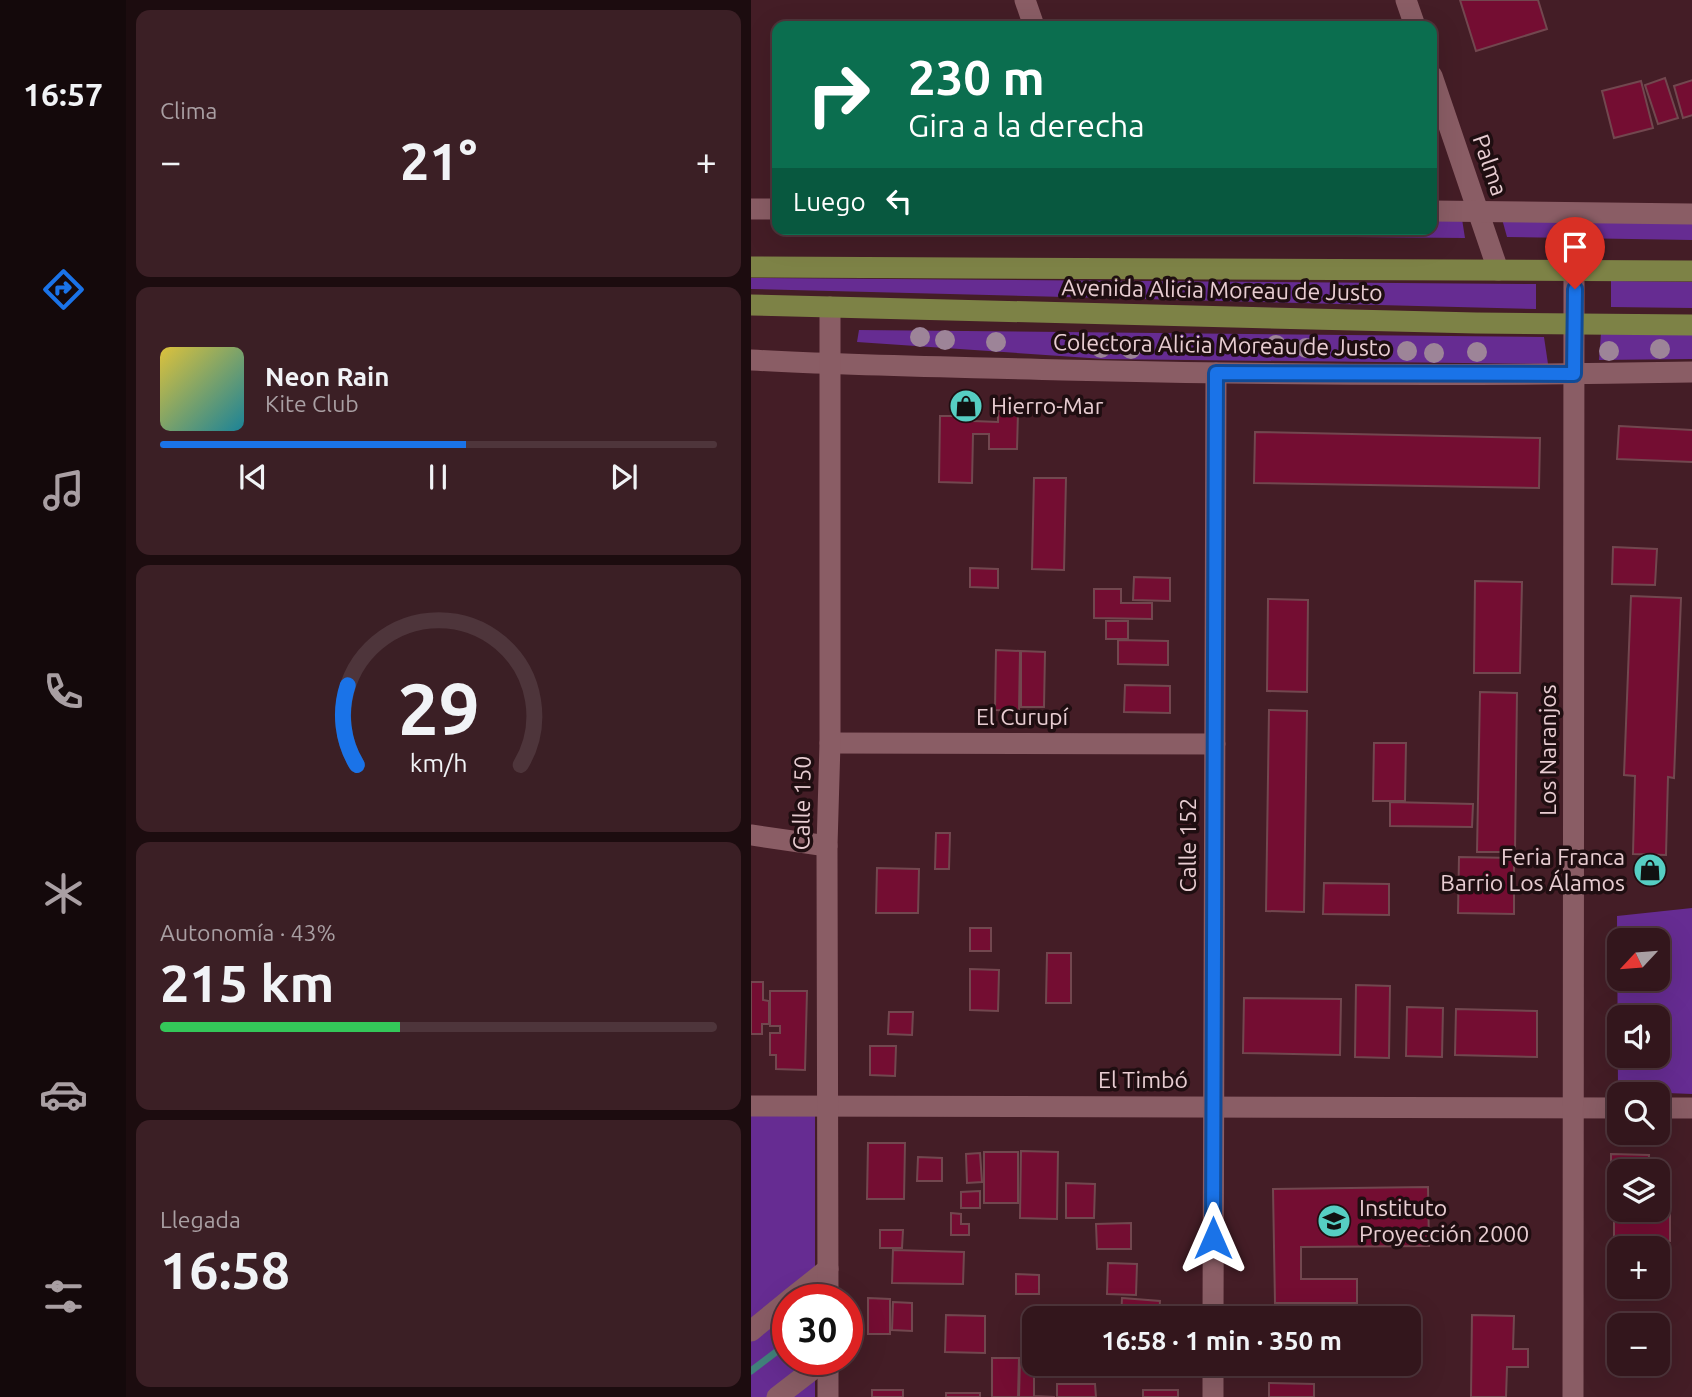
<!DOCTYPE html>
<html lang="es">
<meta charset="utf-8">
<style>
body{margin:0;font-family:Ubuntu,sans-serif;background:#3b1f25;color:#f1f3f6;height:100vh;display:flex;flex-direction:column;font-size:26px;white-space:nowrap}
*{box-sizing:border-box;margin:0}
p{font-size:23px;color:#a99fa3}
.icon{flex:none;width:38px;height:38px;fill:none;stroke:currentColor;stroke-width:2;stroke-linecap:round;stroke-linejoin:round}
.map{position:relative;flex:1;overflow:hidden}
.details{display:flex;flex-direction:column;gap:10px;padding:10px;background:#1c0c0f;width:625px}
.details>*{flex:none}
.banner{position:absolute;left:21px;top:21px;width:665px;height:214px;border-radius:14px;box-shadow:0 7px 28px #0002,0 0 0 2px #4e353b;background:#0b6e4f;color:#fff;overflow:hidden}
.needle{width:46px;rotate:244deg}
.tools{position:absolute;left:856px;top:928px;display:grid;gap:14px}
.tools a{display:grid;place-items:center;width:63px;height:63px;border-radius:14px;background:#33161c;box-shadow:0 7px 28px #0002,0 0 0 2px #4e353b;font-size:35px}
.speed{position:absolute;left:21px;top:1284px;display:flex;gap:14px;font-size:35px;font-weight:700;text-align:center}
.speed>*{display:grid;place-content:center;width:91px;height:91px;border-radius:50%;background:#33161c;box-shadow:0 7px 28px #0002,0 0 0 2px #4e353b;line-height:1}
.speed .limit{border:10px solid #d22;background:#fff;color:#111}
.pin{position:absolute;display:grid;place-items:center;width:60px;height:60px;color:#fff;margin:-72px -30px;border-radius:50% 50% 50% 0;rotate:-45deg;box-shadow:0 0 7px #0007}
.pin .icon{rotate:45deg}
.me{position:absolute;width:77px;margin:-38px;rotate:0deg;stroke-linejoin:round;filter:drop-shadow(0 0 5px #0008)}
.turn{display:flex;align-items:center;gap:24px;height:147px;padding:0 21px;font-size:32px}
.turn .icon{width:91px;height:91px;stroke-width:2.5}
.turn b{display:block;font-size:49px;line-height:60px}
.then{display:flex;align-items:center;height:66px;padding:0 21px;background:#0003;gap:14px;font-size:26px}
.big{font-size:52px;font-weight:700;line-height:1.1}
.details .widget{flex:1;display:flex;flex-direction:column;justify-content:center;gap:10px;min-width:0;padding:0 24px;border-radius:14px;background:#3b1f25}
.details .dial{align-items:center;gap:0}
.dial svg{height:182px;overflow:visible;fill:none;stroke:#4e353b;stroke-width:7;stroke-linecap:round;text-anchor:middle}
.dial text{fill:#f1f3f6;stroke:none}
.song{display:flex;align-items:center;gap:21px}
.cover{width:84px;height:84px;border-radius:10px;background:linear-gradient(135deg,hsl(50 70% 55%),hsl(190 70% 35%))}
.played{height:7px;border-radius:4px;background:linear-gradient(90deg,#1a73e8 55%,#4e353b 55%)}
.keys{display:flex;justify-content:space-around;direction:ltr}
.heat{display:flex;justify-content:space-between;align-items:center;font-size:38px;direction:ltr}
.charge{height:10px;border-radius:5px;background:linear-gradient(90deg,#34c759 43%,#4e353b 0)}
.trip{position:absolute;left:271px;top:1306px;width:399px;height:70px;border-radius:14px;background:#33161c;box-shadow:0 7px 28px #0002,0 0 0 2px #4e353b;font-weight:700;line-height:70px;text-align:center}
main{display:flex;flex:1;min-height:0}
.dock{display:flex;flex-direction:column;width:126px;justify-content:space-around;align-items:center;background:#14090b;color:#a99fa3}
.dock .icon{width:49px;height:49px}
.dock .current{color:#1a73e8}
.dock b{font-size:32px;color:#f1f3f6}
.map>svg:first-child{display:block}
</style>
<main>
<nav class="dock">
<b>16:57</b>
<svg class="icon current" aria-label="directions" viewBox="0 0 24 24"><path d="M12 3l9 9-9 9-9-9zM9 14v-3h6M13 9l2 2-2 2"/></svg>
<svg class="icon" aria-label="music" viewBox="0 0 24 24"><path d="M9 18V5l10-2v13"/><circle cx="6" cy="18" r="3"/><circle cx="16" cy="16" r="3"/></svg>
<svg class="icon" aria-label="phone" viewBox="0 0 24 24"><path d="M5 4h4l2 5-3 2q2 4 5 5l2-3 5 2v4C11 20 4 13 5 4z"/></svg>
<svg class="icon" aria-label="climate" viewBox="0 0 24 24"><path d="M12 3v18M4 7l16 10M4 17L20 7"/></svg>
<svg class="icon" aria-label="car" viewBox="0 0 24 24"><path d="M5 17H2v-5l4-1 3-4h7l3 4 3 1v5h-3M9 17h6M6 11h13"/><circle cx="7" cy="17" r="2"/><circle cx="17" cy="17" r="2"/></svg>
<svg class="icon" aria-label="filters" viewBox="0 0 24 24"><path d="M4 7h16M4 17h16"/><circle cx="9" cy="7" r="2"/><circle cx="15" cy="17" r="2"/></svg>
</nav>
<section class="details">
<div class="widget"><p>Clima</p>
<div class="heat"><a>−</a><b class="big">21°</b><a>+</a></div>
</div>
<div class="widget">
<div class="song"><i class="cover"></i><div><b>Neon Rain</b><p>Kite Club</p></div></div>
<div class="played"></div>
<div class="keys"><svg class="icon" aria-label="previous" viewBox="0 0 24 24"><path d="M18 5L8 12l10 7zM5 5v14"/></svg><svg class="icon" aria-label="pause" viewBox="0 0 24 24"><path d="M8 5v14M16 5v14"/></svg><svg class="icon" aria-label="next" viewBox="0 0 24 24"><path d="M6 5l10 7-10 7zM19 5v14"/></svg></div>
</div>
<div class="widget dial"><svg viewBox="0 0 100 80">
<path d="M14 69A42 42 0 1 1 86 69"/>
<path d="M14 69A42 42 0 0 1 10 34" stroke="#1a73e8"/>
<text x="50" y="56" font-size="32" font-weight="700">29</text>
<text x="50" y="72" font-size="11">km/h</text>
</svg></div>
<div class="widget"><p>Autonomía · 43%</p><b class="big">215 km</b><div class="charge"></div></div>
<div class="widget"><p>Llegada</p><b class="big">16:58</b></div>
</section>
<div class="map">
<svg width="942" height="1397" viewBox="0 0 942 1397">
<rect width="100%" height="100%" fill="#441d26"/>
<g fill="#662c92" fill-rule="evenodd">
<polygon points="681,219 711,219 714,238 355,235 354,229 681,229"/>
<polygon points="751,219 941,221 941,240 756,237"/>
<polygon points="0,278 785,284 785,309 0,289"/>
<polygon points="860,281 941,282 941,308 860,307"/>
<polygon points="108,330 793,337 797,364 353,359 106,342"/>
<polygon points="850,333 941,334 941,359 848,360"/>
<path d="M941,908V1094L867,1091L866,916ZM868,940H906V978H868ZM868,1017H906V1055H868Z"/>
<polygon points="0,1112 64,1112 64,1300 37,1300 37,1360 64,1360 64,1397 0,1397"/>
</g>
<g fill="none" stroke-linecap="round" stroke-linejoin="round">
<polyline stroke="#41827b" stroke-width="7" points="0,1371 25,1352"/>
</g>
<g fill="#740d32" stroke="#72474f" stroke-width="2">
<polygon points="709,0 787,0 796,29 725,51"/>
<polygon points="914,78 927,118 907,124 894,85"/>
<polygon points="942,80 942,115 932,118 923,86"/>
<polygon points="890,81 902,128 863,138 851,91"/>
<polygon points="247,411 267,412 266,449 238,449 238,434 222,434 221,483 188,482 189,416 222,416 222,421 247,422"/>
<polygon points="868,426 942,430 942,462 866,459"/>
<polygon points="504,432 789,438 788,488 503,483"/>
<polygon points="283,478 315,478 313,570 281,569"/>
<polygon points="862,547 906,549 904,585 861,584"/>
<polygon points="219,568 247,569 247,588 219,587"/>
<polygon points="383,577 419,578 419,601 382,600"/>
<polygon points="724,581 771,582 769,673 723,673"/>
<polygon points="343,589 370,589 370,603 401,603 401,619 343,618"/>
<polygon points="880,596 930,598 923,778 917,777 915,855 882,854 884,776 873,775"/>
<polygon points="517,599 557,600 556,692 516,691"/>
<rect x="355" y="621" width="22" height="18"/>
<polygon points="367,640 417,641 417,665 367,664"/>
<polygon points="245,650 269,651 268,711 244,710"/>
<polygon points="270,651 294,652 293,707 270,707"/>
<polygon points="374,685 419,686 419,713 373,712"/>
<polygon points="729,692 766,693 764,852 726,852"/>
<polygon points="518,710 556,711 553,912 515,911"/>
<polygon points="623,743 655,743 654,801 622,801"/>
<polygon points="639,802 722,804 721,827 639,826"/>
<polygon points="185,833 199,833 198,869 184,869"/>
<polygon points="708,857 763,858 763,914 707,913"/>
<polygon points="126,868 168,869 167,913 125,913"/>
<polygon points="573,883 638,884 638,915 572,914"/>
<rect x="219" y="928" width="21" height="23"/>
<polygon points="296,953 320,953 320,1003 295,1003"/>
<polygon points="219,969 248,970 247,1011 219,1010"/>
<polygon points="0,982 12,982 12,1000 18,1001 18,1024 11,1024 11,1034 0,1034"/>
<polygon points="605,985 639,986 638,1058 604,1057"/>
<polygon points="19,991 56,991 54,1070 25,1069 25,1055 19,1055 19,1033 29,1033 29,1026 19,1026"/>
<polygon points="493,998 590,999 589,1055 492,1053"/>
<polygon points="656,1007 692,1008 691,1057 655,1056"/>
<polygon points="705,1009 786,1011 786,1057 704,1055"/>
<polygon points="138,1012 162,1012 161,1035 137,1034"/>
<polygon points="119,1046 145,1046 144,1076 119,1075"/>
<polygon points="117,1143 154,1143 153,1199 116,1199"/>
<polygon points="270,1151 307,1152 306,1219 269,1218"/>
<rect x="233" y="1152" width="34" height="51"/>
<polygon points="229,1153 231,1182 216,1183 215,1154"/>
<polygon points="860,1154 898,1155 897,1171 860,1171"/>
<polygon points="167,1157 191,1158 191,1181 166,1181"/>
<polygon points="315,1183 344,1184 343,1218 315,1218"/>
<polygon points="677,1187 678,1246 550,1247 550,1279 606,1279 606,1303 524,1303 522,1189"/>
<polygon points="229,1191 229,1208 210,1208 210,1192"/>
<polygon points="200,1213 210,1214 210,1224 218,1224 218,1235 200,1235"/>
<polygon points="863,1214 919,1215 919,1241 906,1240 906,1248 878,1248 878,1240 863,1239"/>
<polygon points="380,1223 380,1249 346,1249 345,1224"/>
<polygon points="129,1230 152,1230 151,1248 129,1248"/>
<polygon points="142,1250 213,1252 212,1284 141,1283"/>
<polygon points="357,1263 386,1264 385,1295 356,1294"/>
<polygon points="265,1274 288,1275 288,1294 265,1294"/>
<polygon points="117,1298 139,1299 139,1334 117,1334"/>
<polygon points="371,1298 409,1301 408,1318 370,1318"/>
<polygon points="142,1302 161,1303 161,1331 141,1330"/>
<polygon points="195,1315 234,1316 234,1353 194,1352"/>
<polygon points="721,1315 763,1316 762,1349 777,1349 777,1367 756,1367 755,1397 720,1397"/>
<polygon points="279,1316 305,1317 305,1318 284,1318 284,1337 278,1337"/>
<polygon points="859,1325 868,1326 868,1363 859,1363"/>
<polygon points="241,1358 268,1358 267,1397 241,1397"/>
<polygon points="269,1358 283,1359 283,1396 304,1397 268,1397"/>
<polygon points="518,1383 563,1384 563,1397 518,1397"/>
<polygon points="306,1384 344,1384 345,1397 306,1397"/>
<rect x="121" y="1390" width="31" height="7"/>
<rect x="392" y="1390" width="35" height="7"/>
<rect x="195" y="1393" width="34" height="4"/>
</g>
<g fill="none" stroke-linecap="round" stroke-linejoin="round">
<g stroke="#8a5d65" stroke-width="21">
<polyline points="274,0 283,26"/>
<polyline points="655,0 664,26"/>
<polyline points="681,76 747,270"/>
<polyline points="0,209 26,209"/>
<polyline points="681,211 942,214"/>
<path d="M0,360C104,366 208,367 312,370C522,375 732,376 942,372"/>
<polyline points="79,743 464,744"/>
<polyline points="0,835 76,846"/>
<polyline points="0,1106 868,1108"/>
<polyline points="906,1108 942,1108"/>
<polyline points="38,1300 77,1269"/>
<polyline points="77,1300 76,846 79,743 79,307"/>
<polyline points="462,1318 465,373"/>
<polyline points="0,1331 37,1301"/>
<polyline points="77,1360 77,1397"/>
<polyline points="26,1397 74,1360"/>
<polyline points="462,1397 462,1363"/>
<polyline points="822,1397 823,270"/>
</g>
<g stroke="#7d8246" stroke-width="21">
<polyline points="0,267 942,271"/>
<polyline points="0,305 725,323 942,325"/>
</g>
</g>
<g fill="#9d8498">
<circle cx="169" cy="337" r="10"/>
<circle cx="194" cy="340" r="10"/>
<circle cx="245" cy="342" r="10"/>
<circle cx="525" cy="345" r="10"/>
<circle cx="427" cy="346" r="10"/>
<circle cx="350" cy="348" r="10"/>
<circle cx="555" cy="348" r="10"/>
<circle cx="380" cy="349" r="10"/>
<circle cx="909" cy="349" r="10"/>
<circle cx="656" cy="351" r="10"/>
<circle cx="858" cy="351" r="10"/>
<circle cx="726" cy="352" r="10"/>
<circle cx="683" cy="353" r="10"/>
</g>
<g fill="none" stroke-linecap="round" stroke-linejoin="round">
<defs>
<polyline id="route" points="462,1238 465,373 823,374 824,289"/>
</defs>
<use href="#route" stroke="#114b97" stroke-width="18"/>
<use href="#route" stroke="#1a73e8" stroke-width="12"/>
</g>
<defs>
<symbol id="shop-disc" viewBox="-11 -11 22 22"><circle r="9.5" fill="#56cec3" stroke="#1f0e11"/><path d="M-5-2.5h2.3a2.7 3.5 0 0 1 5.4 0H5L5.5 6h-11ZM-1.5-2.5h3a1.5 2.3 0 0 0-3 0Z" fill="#111"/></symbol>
<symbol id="school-disc" viewBox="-11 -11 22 22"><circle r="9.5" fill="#56cec3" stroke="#1f0e11"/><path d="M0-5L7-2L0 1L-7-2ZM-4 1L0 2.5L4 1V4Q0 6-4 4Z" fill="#111"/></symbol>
</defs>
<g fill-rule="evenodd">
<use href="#shop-disc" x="196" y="387" width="38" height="38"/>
<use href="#shop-disc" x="880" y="851" width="38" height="38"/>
<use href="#school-disc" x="564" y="1202" width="38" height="38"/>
</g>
<g text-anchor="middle" stroke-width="7" stroke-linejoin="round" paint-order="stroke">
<g font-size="23" fill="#e8cdd2" stroke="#1f0e11">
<text transform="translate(739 165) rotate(71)" y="8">Palma</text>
<text transform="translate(471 290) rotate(1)" y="8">Avenida Alicia Moreau de Justo</text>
<text transform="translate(471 345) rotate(1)" y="8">Colectora Alicia Moreau de Justo</text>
<text x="271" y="725">El Curupí</text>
<text transform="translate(797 750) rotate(-90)" y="8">Los Naranjos</text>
<text transform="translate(51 803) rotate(-89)" y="8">Calle 150</text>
<text transform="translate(437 845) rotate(-90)" y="8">Calle 152</text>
<text x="392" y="1088">El Timbó</text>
</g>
<g font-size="23" fill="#e8cdd2" stroke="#1f0e11" text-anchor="start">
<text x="240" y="414">Hierro-Mar</text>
<text x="874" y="865" text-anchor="end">Feria Franca<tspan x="874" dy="26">Barrio Los Álamos</tspan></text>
<text x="608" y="1216">Instituto<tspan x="608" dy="26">Proyección 2000</tspan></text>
</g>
</g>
</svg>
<div class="tools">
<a><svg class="needle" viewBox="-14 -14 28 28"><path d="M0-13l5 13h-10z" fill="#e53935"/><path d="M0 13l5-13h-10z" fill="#a99fa3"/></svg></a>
<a><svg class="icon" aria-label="sound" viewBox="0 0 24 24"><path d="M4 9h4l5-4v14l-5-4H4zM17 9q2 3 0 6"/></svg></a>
<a><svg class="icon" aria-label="search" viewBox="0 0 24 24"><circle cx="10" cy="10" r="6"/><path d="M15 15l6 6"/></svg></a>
<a><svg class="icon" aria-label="layers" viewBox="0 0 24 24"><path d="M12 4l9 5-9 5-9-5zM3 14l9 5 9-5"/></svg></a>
<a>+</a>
<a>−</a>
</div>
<div class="speed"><div class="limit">30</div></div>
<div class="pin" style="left:824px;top:289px;background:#d93025"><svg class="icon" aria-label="arrive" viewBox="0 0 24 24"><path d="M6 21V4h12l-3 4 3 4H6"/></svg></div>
<svg class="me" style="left:462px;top:1238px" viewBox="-20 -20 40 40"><path d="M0-17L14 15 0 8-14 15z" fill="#1a73e8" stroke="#fff" stroke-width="4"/></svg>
<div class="trip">16:58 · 1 min · 350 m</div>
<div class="banner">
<div class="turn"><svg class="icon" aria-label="right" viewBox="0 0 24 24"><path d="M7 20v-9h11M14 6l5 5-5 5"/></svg><div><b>230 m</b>Gira a la derecha</div></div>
<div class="then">Luego<svg class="icon" aria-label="left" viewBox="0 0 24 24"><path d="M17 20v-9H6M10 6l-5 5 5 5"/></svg></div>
</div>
</div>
</main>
